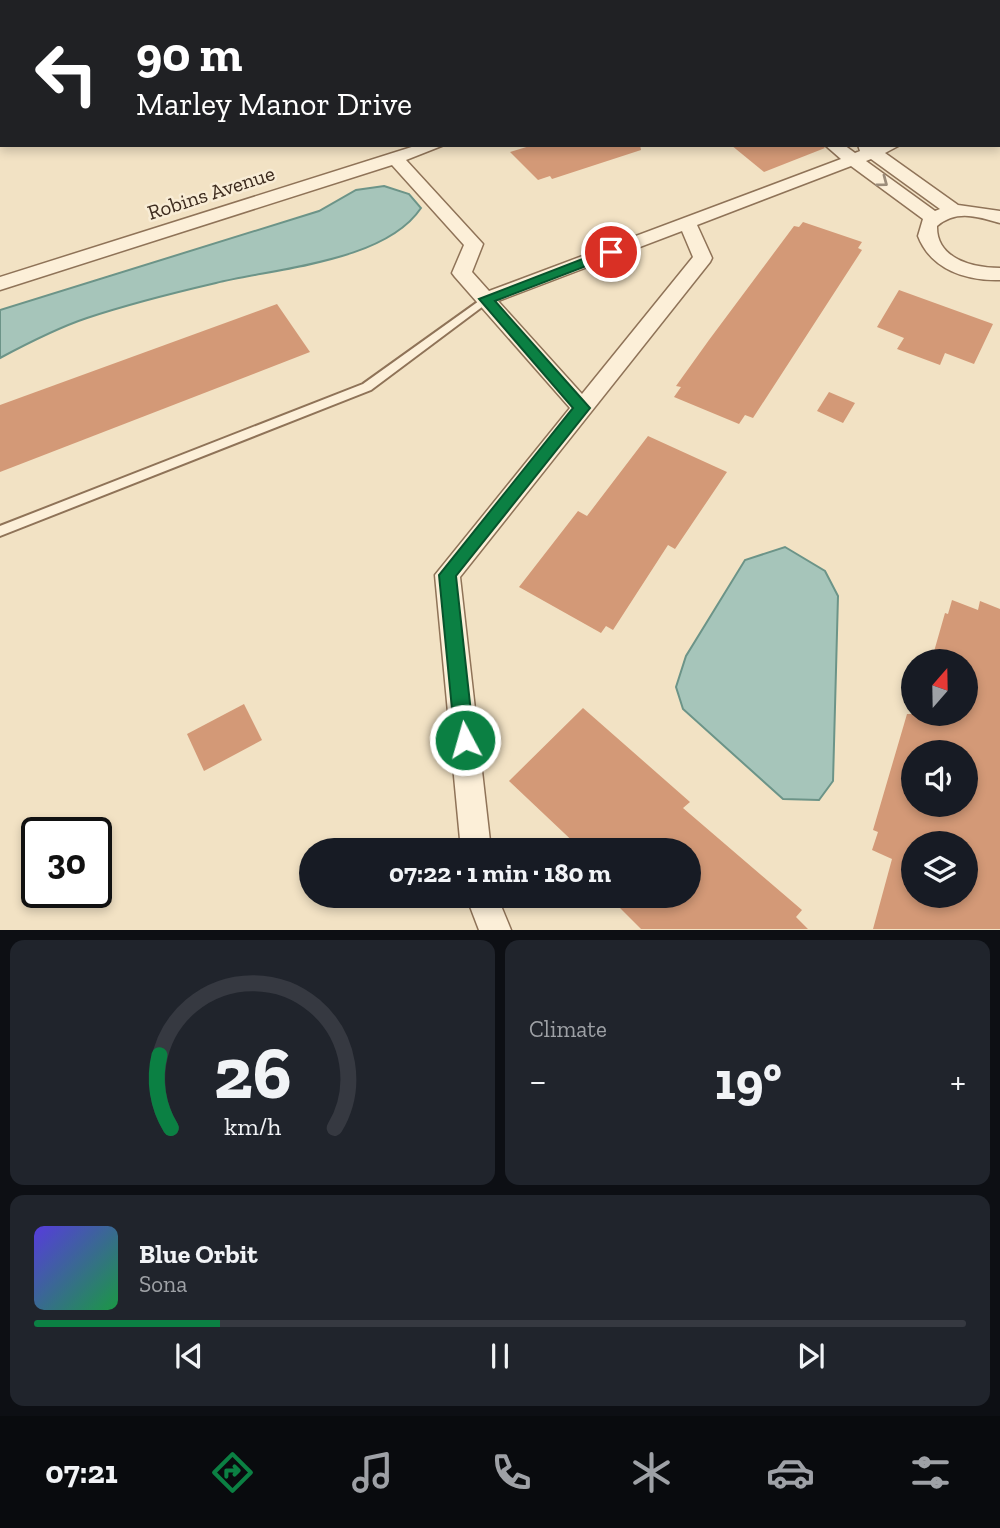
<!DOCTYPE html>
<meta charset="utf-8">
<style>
body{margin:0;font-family:"Zilla Slab",serif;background:#20242c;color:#f1f3f6;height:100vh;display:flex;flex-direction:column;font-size:26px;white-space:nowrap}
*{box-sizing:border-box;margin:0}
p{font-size:23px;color:#9ea1a6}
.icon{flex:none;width:38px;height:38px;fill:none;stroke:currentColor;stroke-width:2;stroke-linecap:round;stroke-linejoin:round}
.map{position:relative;height:930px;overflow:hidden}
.side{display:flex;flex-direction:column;gap:10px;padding:10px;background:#0d0f14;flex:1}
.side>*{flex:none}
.banner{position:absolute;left:0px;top:0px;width:1001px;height:147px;box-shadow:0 4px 10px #0003;background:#202124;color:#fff;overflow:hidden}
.needle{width:46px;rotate:20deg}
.controls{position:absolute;left:901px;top:649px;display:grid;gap:14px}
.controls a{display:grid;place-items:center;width:77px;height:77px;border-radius:50%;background:#171b24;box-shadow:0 4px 10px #0003;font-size:35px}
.speed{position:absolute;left:21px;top:817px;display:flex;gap:14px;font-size:35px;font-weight:700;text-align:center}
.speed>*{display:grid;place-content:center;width:91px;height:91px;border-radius:50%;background:#171b24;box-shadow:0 4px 10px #0003;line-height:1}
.speed .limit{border:4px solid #111;border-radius:10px;background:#fff;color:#111}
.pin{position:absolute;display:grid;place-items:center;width:60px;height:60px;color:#fff;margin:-30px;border:4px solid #fff;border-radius:50%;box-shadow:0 2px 7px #0007}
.me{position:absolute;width:77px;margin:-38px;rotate:354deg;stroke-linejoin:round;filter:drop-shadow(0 0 5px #0008)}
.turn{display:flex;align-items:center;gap:24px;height:147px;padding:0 21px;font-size:32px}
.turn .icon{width:91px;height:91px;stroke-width:2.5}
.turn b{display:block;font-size:49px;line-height:60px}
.big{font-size:52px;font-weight:800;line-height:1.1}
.side .widget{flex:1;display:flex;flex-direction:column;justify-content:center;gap:10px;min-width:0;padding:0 24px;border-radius:14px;background:#20242c}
.side .dial{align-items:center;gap:0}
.dial svg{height:182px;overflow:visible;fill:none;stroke:#363941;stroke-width:7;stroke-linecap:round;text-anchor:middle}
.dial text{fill:#f1f3f6;stroke:none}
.song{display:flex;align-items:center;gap:21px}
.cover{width:84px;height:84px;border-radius:10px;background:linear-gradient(135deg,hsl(250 70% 55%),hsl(140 70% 35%))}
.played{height:7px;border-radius:4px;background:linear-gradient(90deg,#0b8043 20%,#363941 20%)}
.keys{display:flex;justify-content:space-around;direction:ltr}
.heat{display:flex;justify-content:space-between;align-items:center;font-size:38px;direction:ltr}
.side .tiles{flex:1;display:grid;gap:10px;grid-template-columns:1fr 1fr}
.widget:last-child{grid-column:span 2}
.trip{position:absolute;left:299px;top:838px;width:402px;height:70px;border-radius:35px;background:#171b24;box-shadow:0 4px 10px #0003;font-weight:800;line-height:70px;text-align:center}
.tab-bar{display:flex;height:112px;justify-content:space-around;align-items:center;background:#090b0e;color:#9ea1a6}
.tab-bar .icon{width:49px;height:49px}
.tab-bar .current{color:#0b8043}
.tab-bar b{font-size:32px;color:#f1f3f6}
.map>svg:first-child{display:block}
</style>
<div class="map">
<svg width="1000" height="930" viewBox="0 0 1000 930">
<rect width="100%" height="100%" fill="#f2e2c4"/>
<g fill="#a6c5ba" stroke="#6c9488" stroke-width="2">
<path d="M384,186L409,194L421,208C385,262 276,268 216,283C173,293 129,304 87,318C57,328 28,343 0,358V310L319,211L356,190Z"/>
<polygon points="785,547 825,571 838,596 833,781 819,800 783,799 683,709 676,687 686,656 745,560"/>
</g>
<g fill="#d39977" fill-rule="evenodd">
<polygon points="533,145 640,145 641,150 552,179 550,176 538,180 510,152"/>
<polygon points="731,145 822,145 825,148 764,172"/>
<polygon points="803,222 862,242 858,248 862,250 753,418 745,415 739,424 674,397 681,387 676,386 709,340 794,226 799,227"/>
<polygon points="899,290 993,324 974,364 945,353 940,365 897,349 904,338 877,327"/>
<polygon points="277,304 310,352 0,472 0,405"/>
<polygon points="829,392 855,403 843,423 817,411"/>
<polygon points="648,436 727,472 675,549 668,545 613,630 606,626 601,633 519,587 578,511 587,516"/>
<path d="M952,600L978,610L980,601L1000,609V929H873L892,859L872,850L878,832L873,830L907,714H966V662H931L945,613L948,614ZM914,752H966V805H914ZM914,844H966V896H914Z"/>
<polygon points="244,704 262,740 204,771 187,734"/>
<polygon points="583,708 690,802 683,808 802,910 796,917 808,929 641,929 608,896 690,896 690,850 582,850 509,781"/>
</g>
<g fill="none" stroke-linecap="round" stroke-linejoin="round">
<defs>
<g id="lane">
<polygon points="786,0 795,0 797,2 788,2"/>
<rect x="999" y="55" width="1" height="4"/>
<polygon points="486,296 490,297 491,299 490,301 371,390 0,536 0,526 363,384"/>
</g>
<g id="street">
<polygon points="473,0 540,0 539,2"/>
<polygon points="883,0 902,0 882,2"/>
<polygon points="1000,100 1000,111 999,111 999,100"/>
<path d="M418,145H444L406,160L483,244L472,272L489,291L841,159L825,145H844L855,153L860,151L858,145H900L885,153L958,205L1000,211V223C978,217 957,209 937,226C936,259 973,268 1000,268V280C967,281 931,270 918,236L923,219L851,166L697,225L712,258L710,262L460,577L491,850H461L435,575L570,408L455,277L452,273L464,245L392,165L0,290V277ZM871,159L940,209L935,211L866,161ZM682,231L693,257L582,394L498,301Z"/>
<polygon points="466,896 497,896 511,930 479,930"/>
</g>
</defs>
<use href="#lane" stroke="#8f7358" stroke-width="4"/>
<use href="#street" stroke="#8f7358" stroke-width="3"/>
<use href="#lane" fill="#fcefd8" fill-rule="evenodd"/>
<use href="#street" fill="#fcefd8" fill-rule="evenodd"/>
</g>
<defs><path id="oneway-chevron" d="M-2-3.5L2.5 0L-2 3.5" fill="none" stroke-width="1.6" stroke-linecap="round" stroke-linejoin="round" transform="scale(1.75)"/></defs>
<use stroke="#9c8d7b" href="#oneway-chevron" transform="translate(883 182) rotate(37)"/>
<polygon fill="#0b8043" stroke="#07532c" stroke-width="2" points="611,248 617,252 615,255 495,301 590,408 456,576 474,740 472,747 465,749 458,747 455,740 439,575 573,408 479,299"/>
<g text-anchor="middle" stroke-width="5" stroke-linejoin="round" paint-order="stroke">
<g font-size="21" fill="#3d2b1e" stroke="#f8ecd5">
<text transform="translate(211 193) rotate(-18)" y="7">Robins Avenue</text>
</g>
</g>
</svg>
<div class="controls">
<a><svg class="needle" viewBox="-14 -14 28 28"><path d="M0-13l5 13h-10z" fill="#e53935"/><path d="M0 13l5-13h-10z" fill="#9ea1a6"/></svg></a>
<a><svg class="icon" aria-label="sound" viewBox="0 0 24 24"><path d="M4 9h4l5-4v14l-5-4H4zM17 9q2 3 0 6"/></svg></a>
<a><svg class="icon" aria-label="layers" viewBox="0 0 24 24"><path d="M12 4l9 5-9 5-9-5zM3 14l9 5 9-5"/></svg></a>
</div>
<div class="speed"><div class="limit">30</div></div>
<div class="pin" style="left:611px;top:252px;background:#d93025"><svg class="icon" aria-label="arrive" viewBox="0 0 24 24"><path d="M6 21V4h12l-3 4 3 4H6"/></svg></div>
<svg class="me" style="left:465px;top:740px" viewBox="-20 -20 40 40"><circle r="17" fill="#0b8043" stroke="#fff" stroke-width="3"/><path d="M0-11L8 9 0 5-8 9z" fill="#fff"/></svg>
<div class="trip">07:22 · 1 min · 180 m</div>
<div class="banner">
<div class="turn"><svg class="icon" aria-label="left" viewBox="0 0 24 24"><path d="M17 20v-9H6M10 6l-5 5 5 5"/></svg><div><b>90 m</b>Marley Manor Drive</div></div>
</div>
</div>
<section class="side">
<div class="tiles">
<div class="widget dial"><svg viewBox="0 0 100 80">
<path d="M14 69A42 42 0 1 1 86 69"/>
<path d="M14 69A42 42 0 0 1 9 37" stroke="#0b8043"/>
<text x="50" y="56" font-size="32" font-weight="700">26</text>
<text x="50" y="72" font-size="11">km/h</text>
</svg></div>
<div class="widget"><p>Climate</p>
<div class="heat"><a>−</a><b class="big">19°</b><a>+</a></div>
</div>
<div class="widget">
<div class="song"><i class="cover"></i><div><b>Blue Orbit</b><p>Sona</p></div></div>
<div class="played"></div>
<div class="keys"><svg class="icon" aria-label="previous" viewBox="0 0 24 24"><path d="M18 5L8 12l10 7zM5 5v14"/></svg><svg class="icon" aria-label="pause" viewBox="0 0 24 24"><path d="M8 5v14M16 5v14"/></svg><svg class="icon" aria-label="next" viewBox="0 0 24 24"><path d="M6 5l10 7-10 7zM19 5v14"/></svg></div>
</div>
</div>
</section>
<nav class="tab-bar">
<b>07:21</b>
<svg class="icon current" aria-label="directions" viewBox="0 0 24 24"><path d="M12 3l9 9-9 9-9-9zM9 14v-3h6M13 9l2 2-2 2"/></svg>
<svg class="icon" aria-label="music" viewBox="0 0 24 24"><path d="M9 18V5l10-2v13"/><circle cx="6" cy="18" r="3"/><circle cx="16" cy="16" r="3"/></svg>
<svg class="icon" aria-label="phone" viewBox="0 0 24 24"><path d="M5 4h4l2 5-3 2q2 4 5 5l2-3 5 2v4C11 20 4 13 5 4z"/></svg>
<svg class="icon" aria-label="climate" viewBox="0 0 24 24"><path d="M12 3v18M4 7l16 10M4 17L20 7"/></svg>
<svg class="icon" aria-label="car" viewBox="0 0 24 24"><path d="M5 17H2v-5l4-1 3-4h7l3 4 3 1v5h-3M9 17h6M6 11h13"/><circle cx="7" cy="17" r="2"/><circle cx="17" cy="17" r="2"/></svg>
<svg class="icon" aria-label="filters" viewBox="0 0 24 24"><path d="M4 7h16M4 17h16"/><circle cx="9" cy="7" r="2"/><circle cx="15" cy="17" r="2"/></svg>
</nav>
